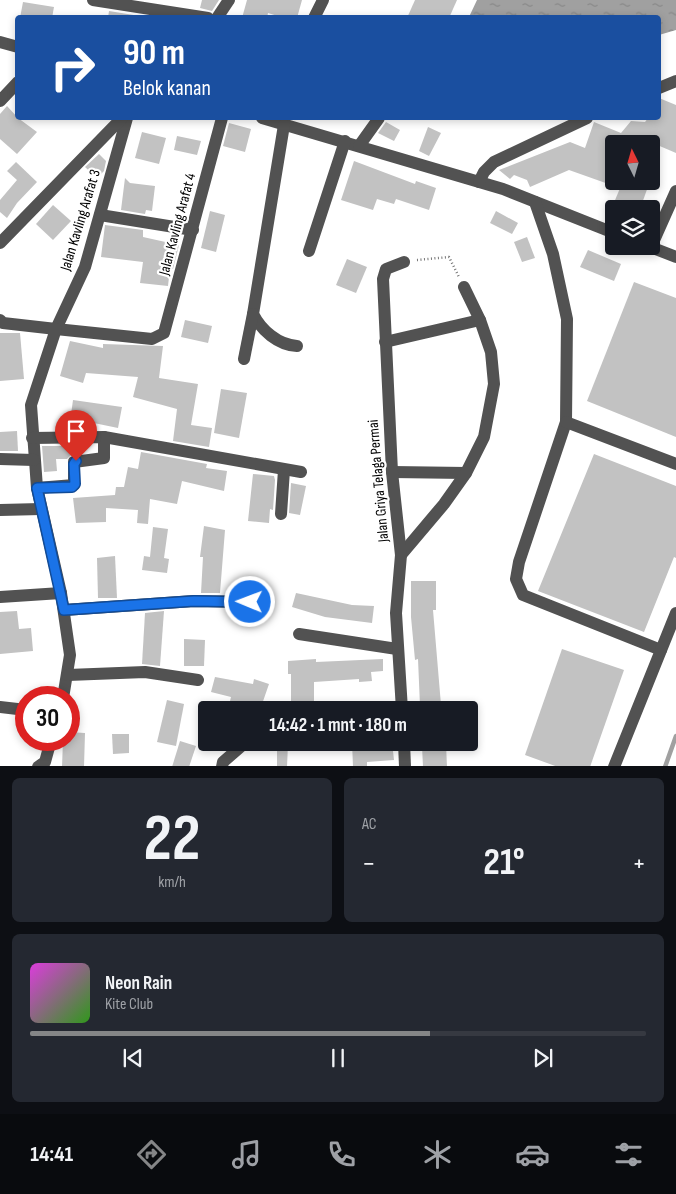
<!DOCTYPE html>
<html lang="id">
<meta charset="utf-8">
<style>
body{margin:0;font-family:"Sofia Sans Condensed",sans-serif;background:#242831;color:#f1f3f6;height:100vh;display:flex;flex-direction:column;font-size:19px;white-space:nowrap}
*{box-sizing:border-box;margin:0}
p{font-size:16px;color:#9ea1a6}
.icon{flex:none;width:28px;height:28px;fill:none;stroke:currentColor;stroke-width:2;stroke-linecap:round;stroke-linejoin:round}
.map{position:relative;height:766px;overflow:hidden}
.sheet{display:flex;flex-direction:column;gap:12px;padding:12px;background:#0d0f14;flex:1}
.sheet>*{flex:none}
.guide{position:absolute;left:15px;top:15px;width:646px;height:105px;border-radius:5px;box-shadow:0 2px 8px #0003;background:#1a4fa0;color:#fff;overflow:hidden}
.needle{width:32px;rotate:355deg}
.tools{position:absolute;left:605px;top:135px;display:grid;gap:10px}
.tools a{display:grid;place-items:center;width:55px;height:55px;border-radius:5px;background:#171b24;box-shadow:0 2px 8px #0003;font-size:25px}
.speed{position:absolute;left:15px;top:686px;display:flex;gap:10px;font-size:25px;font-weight:700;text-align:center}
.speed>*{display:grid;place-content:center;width:65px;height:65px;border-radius:50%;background:#171b24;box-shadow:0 2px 8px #0003;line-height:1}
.speed .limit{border:8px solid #d22;background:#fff;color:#111}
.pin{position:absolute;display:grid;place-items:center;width:42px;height:42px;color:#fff;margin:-51px -21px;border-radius:50% 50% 50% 0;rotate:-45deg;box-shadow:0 0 5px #0007}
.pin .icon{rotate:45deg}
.me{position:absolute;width:55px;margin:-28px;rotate:271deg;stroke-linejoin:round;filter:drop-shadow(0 0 4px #0008)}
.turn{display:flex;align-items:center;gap:18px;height:105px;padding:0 25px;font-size:22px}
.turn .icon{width:65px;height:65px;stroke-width:2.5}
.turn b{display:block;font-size:35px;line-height:42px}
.big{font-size:38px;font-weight:700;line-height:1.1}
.sheet .card{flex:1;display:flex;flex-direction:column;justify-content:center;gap:8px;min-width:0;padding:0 18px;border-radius:8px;background:#242831}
.sheet .dial{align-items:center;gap:0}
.dial b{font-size:65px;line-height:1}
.song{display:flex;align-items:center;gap:15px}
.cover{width:60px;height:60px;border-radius:8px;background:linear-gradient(135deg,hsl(300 70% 55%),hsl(110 70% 35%))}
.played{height:5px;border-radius:2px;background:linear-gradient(90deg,#858687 65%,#363941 65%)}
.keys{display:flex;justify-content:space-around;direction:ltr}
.heat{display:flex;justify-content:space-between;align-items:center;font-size:28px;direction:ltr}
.sheet .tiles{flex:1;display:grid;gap:12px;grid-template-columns:1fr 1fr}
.card:last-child{grid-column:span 2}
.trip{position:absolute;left:198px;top:701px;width:280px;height:50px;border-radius:5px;background:#171b24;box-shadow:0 2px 8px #0003;font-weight:700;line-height:50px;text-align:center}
.tabs{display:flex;height:80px;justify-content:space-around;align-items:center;background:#090b0e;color:#9ea1a6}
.tabs .icon{width:35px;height:35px}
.tabs .active{color:#858687}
.tabs b{font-size:22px;color:#f1f3f6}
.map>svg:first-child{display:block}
</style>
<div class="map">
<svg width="676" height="767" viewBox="0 0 676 767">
<defs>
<pattern id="water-ripples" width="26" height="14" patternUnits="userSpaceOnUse" patternTransform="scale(1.25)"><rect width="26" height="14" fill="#a0a0a0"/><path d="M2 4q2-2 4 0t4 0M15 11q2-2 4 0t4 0" fill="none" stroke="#888"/></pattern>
</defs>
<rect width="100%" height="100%" fill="#fff"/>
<polygon fill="url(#water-ripples)" points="477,0 676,0 676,30 659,35 659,18 469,17"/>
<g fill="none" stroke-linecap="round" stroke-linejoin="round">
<polyline stroke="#a0a0a0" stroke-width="4.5" points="665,767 676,736"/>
</g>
<g fill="#c2c2c2">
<polygon points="202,0 219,0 212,11 200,8"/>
<polygon points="247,0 302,0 297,18 284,18 268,13 267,18 242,18"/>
<polygon points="415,0 457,0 449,18 407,18"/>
<polygon points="23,2 54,7 52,18 20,18"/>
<polygon points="109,11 152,18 108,18"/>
<polygon points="659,98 676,105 676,153 655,144 614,144 614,186 569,170 530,187 527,180 514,175 510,179 499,170 570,142 585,148 594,122 621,133 631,121 645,122 648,118 659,118"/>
<polygon points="7,106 18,118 37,132 17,154 0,139 0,114"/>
<polygon points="386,122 400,130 394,141 378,133"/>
<polygon points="229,123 251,129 245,152 223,146"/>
<polygon points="428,127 441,133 429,156 419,151"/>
<polygon points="142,132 166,138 159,164 135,158"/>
<polygon points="177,136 201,141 197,155 174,150"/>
<polygon points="99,154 106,161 104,171 97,178 85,167"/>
<polygon points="354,161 415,184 416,181 436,188 429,210 396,199 394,204 377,199 373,210 341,200"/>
<polygon points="16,162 37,182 17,203 7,218 0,212 0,200 17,180 7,171"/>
<polygon points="125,178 130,183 155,186 152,211 146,210 145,214 121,210"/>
<polygon points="623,181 650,181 640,209 623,209 613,205"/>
<polygon points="53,205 71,221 53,240 36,224"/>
<polygon points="210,211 225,215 216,252 201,248"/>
<polygon points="496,211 518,223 512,234 490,223"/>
<polygon points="105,225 143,230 143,237 179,245 173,269 170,268 168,286 140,283 143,262 101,257"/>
<polygon points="527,237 535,258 522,262 514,242"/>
<polygon points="588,250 621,264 614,281 580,267"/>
<polygon points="347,259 367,267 356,293 336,285"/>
<polygon points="634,282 676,298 676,437 587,401"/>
<polygon points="185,320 212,326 208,343 181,337"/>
<polygon points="0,333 20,333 24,379 0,381"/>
<polygon points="70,341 103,348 103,344 163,346 159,378 198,384 191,425 212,428 209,447 173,441 177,409 133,397 138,377 86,373 83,383 60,376"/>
<polygon points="221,389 247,393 239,438 214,433"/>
<polygon points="73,400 122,407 118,428 89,422 88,429 69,429"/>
<polygon points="17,431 18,451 0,451 0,432"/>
<polygon points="42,446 72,446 72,454 67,459 56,459 57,471 44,472"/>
<polygon points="141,452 207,464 206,468 227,471 224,491 182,481 177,504 150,499 148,524 137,523 138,510 106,508 106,522 76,523 73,498 115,495 116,487 124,487 128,467 138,469"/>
<polygon points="594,454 676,486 676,558 674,557 644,632 538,591"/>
<polygon points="253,474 274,476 275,480 273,510 270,509 269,523 248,521"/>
<polygon points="291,483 306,486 300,515 289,513"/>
<polygon points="204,526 225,530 220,593 201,593 203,557 200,557"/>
<polygon points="153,527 168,529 164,558 169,559 167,573 142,570 144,556 150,557"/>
<polygon points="115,556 117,598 98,598 97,558"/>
<polygon points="411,581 436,581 436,610 433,610 441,705 420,706 418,659 415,660 411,617"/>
<polygon points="296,593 352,605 374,606 372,623 325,617 292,607"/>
<polygon points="17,611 19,629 31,628 33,651 0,654 0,612"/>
<polygon points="164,611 160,666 142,664 145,613"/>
<polygon points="184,639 205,640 204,666 184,666"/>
<polygon points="562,649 624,670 590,767 558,767 525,755"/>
<polygon points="316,659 316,662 383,659 383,671 371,672 372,681 359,682 359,679 314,682 314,710 291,710 291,674 288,674 288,661"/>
<polygon points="215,677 253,684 254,679 269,684 260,710 229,705 231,697 211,692"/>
<polygon points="167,700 184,704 176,746 157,742"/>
<polygon points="69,732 85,733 84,767 62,767 63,740 69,740"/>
<polygon points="112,734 129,734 129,753 113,754"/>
<polygon points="180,741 196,746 189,767 172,767"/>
<polygon points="352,742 392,742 394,760 367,762 367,767 353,767"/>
<polygon points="277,744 288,744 287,767 277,767"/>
<polygon points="446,744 447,767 423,767 422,746"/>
</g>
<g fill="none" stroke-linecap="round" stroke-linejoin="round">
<polyline stroke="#747474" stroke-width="2.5" stroke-dasharray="1 2.5" stroke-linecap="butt" points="417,260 449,257 459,277"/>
<g stroke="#525252" stroke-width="12">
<polyline points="93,0 208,18"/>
<polyline points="217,18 229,0"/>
<polyline points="314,18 323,0"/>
<polyline points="0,42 18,47"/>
<polyline points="659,88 676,81"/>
<polyline points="0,101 18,82"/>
<polyline points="127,118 85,267 56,329 152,339 164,333 222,118"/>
<polyline points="262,118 503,189 614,233"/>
<path d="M284,125L253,314C261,330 278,345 297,346"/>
<polyline points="359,146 379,118"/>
<polyline points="479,182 484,172 494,162 587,118"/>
<polyline points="535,202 553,254 567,319 566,422 519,562 516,579 523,595 661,650"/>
<polyline points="100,215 193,230"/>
<polyline points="0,243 122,118"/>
<polyline points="648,246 676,257"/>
<polyline points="651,247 676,191"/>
<polyline points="309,251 345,141"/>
<polyline points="0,320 3,323 56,329 31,405 37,488 61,593 70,655 63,698"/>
<polyline points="385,342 480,320"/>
<polyline points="244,359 253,314"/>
<polyline points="566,422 676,464"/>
<polyline points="32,438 104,437 301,472"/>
<polyline points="0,459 34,460"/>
<polyline points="392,472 466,473"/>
<polyline points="37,488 74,485 74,462 104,458 104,437"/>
<polyline points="0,510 41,509"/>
<polyline points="281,514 284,470"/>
<polyline points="401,555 444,504 466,473 484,437 494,384 491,352 480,320 464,287"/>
<polyline points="0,597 61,593"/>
<polyline points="64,610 194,601 250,602"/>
<polyline points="299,634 397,649"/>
<polyline points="68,675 145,672 198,680"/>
<polyline points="0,707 26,710"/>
<polyline points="402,710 396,613 401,555 392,472 383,279 386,269 404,262"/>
<polyline points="404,742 405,767"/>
<polyline points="38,767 45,762 51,740"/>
<polyline points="222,767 223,762 246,742"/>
<polyline points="614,767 676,613"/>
</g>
</g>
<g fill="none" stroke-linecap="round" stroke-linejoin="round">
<defs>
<polyline id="route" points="76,461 74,464 75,484 72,487 37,488 64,610 194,601 250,602"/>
</defs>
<use href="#route" stroke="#114b97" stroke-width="12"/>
<use href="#route" stroke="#1a73e8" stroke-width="9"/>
</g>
<g text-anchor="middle" stroke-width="4.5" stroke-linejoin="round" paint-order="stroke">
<g font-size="15" fill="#000" stroke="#fff">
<text transform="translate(80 220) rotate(-73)" y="5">Jalan Kavling Arafat 3</text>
<text transform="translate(177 224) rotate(-75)" y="5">Jalan Kavling Arafat 4</text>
<text transform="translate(378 481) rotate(-95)" y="5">Jalan Griya Telaga Permai</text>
</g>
</g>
</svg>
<div class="tools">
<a><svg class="needle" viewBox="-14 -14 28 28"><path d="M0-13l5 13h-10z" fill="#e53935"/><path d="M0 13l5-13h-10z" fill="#9ea1a6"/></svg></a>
<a><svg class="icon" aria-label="layers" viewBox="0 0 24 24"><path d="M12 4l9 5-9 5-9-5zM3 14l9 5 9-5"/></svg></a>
</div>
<div class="speed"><div class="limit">30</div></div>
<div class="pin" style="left:76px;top:461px;background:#d93025"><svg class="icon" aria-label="arrive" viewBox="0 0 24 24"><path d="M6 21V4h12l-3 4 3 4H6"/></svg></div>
<svg class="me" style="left:250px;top:602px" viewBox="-20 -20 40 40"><circle r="17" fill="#1a73e8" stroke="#fff" stroke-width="3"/><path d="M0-11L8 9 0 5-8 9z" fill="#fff"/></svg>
<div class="trip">14:42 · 1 mnt · 180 m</div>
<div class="guide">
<div class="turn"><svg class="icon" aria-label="right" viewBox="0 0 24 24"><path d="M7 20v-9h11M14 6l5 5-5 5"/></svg><div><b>90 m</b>Belok kanan</div></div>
</div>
</div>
<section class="sheet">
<div class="tiles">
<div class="card dial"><b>22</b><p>km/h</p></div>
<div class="card"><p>AC</p>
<div class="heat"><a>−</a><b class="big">21°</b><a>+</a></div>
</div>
<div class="card">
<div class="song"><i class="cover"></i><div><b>Neon Rain</b><p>Kite Club</p></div></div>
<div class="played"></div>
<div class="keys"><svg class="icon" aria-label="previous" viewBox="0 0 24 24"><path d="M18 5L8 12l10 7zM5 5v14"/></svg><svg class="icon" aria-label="pause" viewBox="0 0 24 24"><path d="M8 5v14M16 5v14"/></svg><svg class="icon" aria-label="next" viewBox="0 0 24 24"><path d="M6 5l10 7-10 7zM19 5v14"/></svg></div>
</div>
</div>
</section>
<nav class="tabs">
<b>14:41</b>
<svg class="icon active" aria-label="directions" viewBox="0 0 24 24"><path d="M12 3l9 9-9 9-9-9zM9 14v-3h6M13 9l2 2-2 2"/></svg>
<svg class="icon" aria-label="music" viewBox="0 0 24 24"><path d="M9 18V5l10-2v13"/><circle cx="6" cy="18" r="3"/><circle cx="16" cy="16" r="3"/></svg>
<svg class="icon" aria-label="phone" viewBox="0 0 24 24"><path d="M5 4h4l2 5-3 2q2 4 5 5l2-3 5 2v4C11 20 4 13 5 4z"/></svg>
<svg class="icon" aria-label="climate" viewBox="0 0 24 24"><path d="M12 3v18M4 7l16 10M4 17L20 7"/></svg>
<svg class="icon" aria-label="car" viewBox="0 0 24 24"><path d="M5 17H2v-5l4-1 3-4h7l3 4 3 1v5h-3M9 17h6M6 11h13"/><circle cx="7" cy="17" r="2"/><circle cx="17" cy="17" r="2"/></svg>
<svg class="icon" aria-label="filters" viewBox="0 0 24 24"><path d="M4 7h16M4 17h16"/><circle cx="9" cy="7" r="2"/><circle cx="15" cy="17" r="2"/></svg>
</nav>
